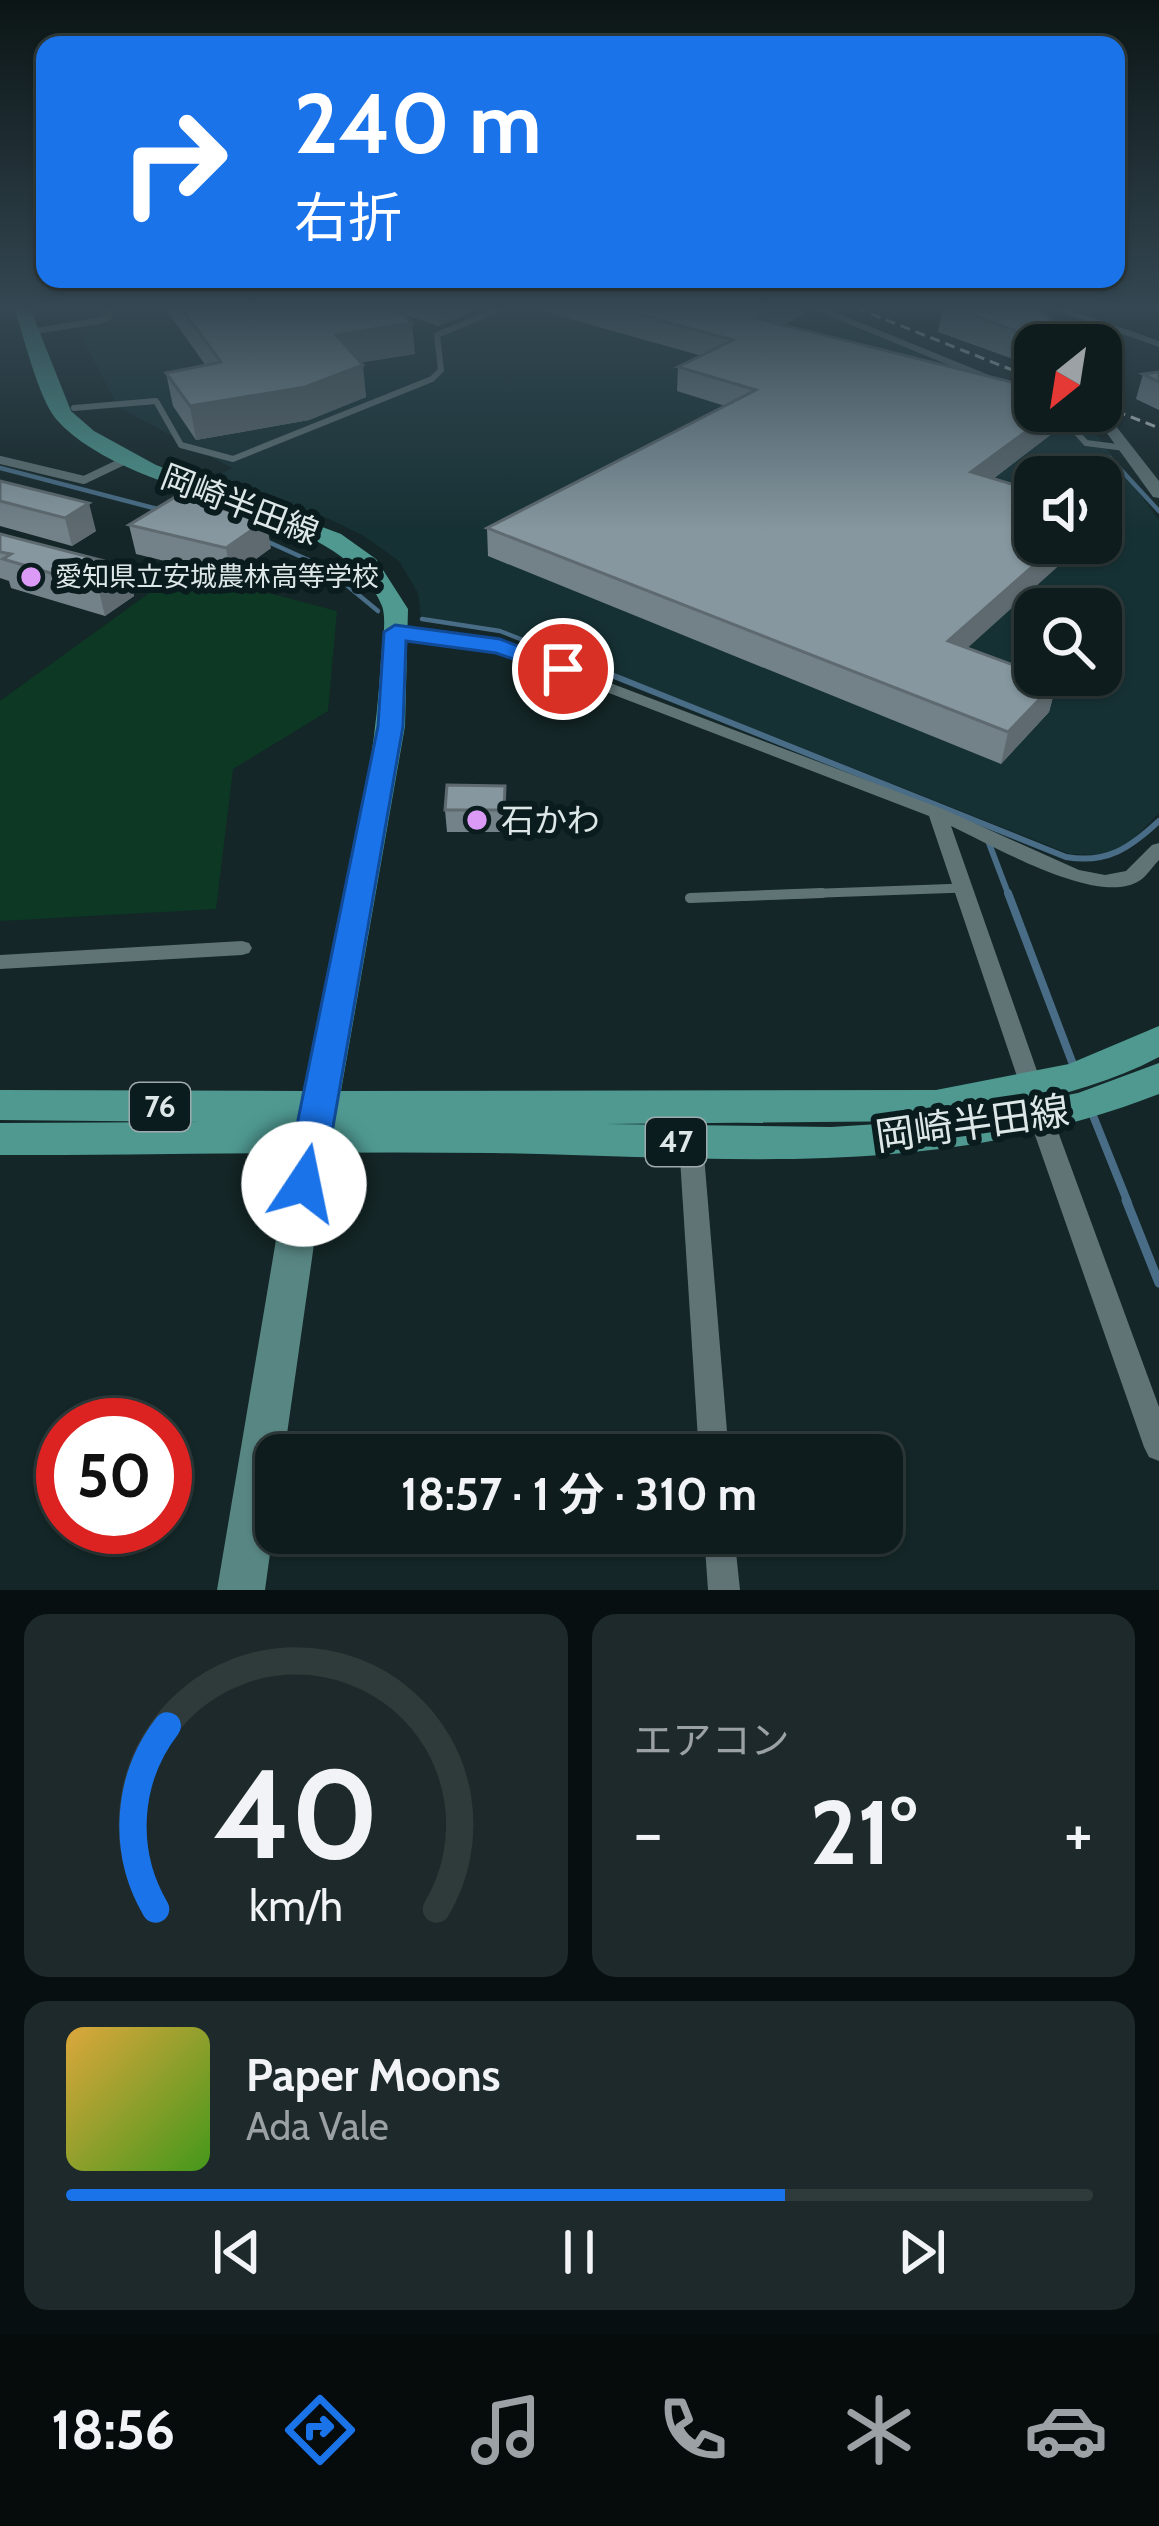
<!DOCTYPE html>
<html lang="ja">
<meta charset="utf-8">
<style>
body{margin:0;font-family:Cabin,"Noto Sans JP",sans-serif;background:#1d292a;color:#f1f3f6;height:100vh;display:flex;flex-direction:column;font-size:45px;white-space:nowrap}
*{box-sizing:border-box;margin:0}
p{font-size:39px;color:#9ba1a4}
.icon{flex:none;width:66px;height:66px;fill:none;stroke:currentColor;stroke-width:2;stroke-linecap:round;stroke-linejoin:round}
.map{position:relative;height:1590px;overflow:hidden}
.drawer{display:flex;flex-direction:column;gap:24px;padding:24px;background:#080f10;flex:1}
.drawer>*{flex:none}
.hud{position:absolute;left:36px;top:36px;width:1089px;height:252px;border-radius:24px;box-shadow:0 3px 9px #0004,0 0 0 3px #2f3a3b;background:#1a73e8;color:#fff;overflow:hidden}
.needle{width:78px;rotate:210deg}
.buttons{position:absolute;left:1014px;top:324px;display:grid;gap:24px}
.buttons a{display:grid;place-items:center;width:108px;height:108px;border-radius:24px;background:#0f1c1d;box-shadow:0 3px 9px #0004,0 0 0 3px #2f3a3b;font-size:60px}
.speed{position:absolute;left:36px;top:1398px;display:flex;gap:24px;font-size:60px;font-weight:700;text-align:center}
.speed>*{display:grid;place-content:center;width:156px;height:156px;border-radius:50%;background:#0f1c1d;box-shadow:0 3px 9px #0004,0 0 0 3px #2f3a3b;line-height:1}
.speed .limit{border:18px solid #d22;background:#fff;color:#111}
.pin{position:absolute;display:grid;place-items:center;width:102px;height:102px;color:#fff;margin:-51px;border:6px solid #fff;border-radius:50%;box-shadow:0 3px 12px #0007}
.me{position:absolute;width:132px;margin:-66px;rotate:11deg;stroke-linejoin:round;filter:drop-shadow(0 0 9px #0008)}
.turn{display:flex;align-items:center;gap:42px;height:252px;padding:0 60px;font-size:54px}
.turn .icon{width:156px;height:156px;stroke-width:2.5}
.turn b{display:block;font-size:84px;line-height:102px}
.big{font-size:90px;font-weight:700;line-height:1.1}
.drawer .tile{flex:1;display:flex;flex-direction:column;justify-content:center;gap:18px;min-width:0;padding:0 42px;border-radius:24px;background:#1d292a}
.drawer .dial{align-items:center;gap:0}
.dial svg{height:312px;overflow:visible;fill:none;stroke:#2f3a3b;stroke-width:7;stroke-linecap:round;text-anchor:middle}
.dial text{fill:#f1f3f6;stroke:none}
.song{display:flex;align-items:center;gap:36px}
.cover{width:144px;height:144px;border-radius:18px;background:linear-gradient(135deg,hsl(40 70% 55%),hsl(100 70% 35%))}
.played{height:12px;border-radius:6px;background:linear-gradient(90deg,#1a73e8 70%,#2f3a3b 70%)}
.keys{display:flex;justify-content:space-around;direction:ltr}
.heat{display:flex;justify-content:space-between;align-items:center;font-size:66px;direction:ltr}
.drawer .tiles{flex:1;display:grid;gap:24px;grid-template-columns:1fr 1fr}
.tile:last-child{grid-column:span 2}
.trip{position:absolute;left:255px;top:1434px;width:648px;height:120px;border-radius:24px;background:#0f1c1d;box-shadow:0 3px 9px #0004,0 0 0 3px #2f3a3b;font-weight:700;line-height:120px;text-align:center}
.tabs{display:flex;height:192px;justify-content:space-around;align-items:center;background:#060b0c;color:#9ba1a4}
.tabs .icon{width:84px;height:84px}
.tabs .current{color:#1a73e8}
.tabs b{font-size:54px;color:#f1f3f6}
.map>svg:first-child{display:block}
</style>
<div class="map">
<svg width="1159" height="1590" viewBox="0 0 1159 1590">
<rect width="100%" height="100%" fill="#142627"/>
<path fill="#163134" fill-rule="evenodd" d="M67,308H805L1035,398V411H1069L1083,416L1159,520V813L1124,848L1109,855L1070,854L502,629L421,617L418,593L399,561L364,536L327,518L228,485L231,481L217,476L232,468L118,407ZM1035,477H1101V543H1035ZM1035,609H1101V675H1035Z"/>
<polygon fill="#0c3824" points="181,570 337,611 328,711 233,769 216,909 0,921 0,701"/>
<g fill="none" stroke-linecap="round" stroke-linejoin="round">
<g stroke="#496d87" stroke-width="3">
<polyline points="1085,413 1097,433"/>
<polyline points="1110,457 1114,462"/>
</g>
<g stroke="#496d87" stroke-width="4.5">
<polyline points="1111,459 1159,511"/>
<polyline points="0,468 165,511"/>
<polyline points="264,540 326,568 378,611"/>
<polyline points="422,619 500,631 556,653"/>
</g>
<g stroke="#496d87" stroke-width="6">
<path d="M549,650L1066,857C1107,864 1130,848 1159,821"/>
<polyline points="987,838 1009,896"/>
</g>
<g stroke="#496d87" stroke-width="8">
<polyline points="1008,893 1074,1067"/>
<polyline points="1092,1113 1128,1203"/>
</g>
<polyline stroke="#496d87" stroke-width="9" points="1126,1200 1159,1283"/>
<g stroke="#607375" stroke-width="6">
<polyline points="817,308 986,377"/>
<polyline points="29,332 99,321 109,317 112,308"/>
<polyline points="74,408 156,401 181,445 233,459 432,379 441,370 437,335 502,308"/>
<polyline points="1066,411 1074,416 1077,433 1086,443 1125,448"/>
<polyline points="0,460 7,462"/>
<polyline points="122,462 128,459"/>
</g>
<polyline stroke="#607375" stroke-width="8" points="0,460 84,480 128,459"/>
<polyline stroke="#607375" stroke-width="9" points="740,896 964,888"/>
<polyline stroke="#607375" stroke-width="10" points="690,898 822,893"/>
<g fill="#607375" fill-rule="evenodd">
<polygon points="1049,308 1065,308 1159,341 1159,347"/>
<polygon points="1149,308 1159,308 1159,312 1151,310"/>
<path d="M395,628L505,643L943,809L1079,870L1105,875L1126,871L1152,845L1159,843V860C1153,866 1146,877 1139,881C1097,907 992,845 951,826L1043,1088L1040,1094L1032,1097L1024,1094L1021,1088L929,816L497,650L390,636L387,633Z"/>
<polygon points="242,941 249,943 252,948 249,953 242,955 0,969 0,955"/>
<polygon points="1041,1109 1049,1111 1053,1118 1159,1407 1159,1461 1149,1457 1144,1447 1029,1118 1033,1111"/>
<polygon points="691,1133 699,1136 703,1143 729,1455 699,1455 679,1143 683,1136"/>
<polygon points="704,1533 734,1533 740,1590 708,1590"/>
</g>
<polygon fill="#607375" fill-rule="evenodd" points="1101,407 1159,481 1159,498 1153,497 1091,411 1101,411"/>
<polygon fill="#588683" fill-rule="evenodd" points="311,1124 324,1129 329,1139 284,1455 276,1455 276,1510 265,1590 217,1590 293,1139 298,1129"/>
<path fill="#4f9991" fill-rule="evenodd" d="M14,308H30L71,411L94,431L156,465L341,534L376,559L408,609L405,726L341,1091L936,1090L1069,1064L1159,1026V1057C1093,1092 1024,1103 952,1117L1078,1093L1159,1063V1094C932,1182 729,1157 493,1153C328,1151 164,1155 0,1155V1123L201,1122L0,1120V1090L303,1091C332,949 373,805 381,660C382,644 387,620 382,606C342,504 131,504 56,419C38,398 24,336 14,308ZM926,1121L831,1127L606,1124Z"/>
<g stroke="#c0cbcc" stroke-width="3" stroke-dasharray="10 6" stroke-linecap="butt">
<polyline points="856,308 1035,379"/>
<polyline points="1101,405 1159,428"/>
</g>
</g>
<g fill="#738289">
<polygon points="165,308 482,308 439,326 403,314 415,354 361,362 366,397 309,420 196,440 173,406 166,373 206,366"/>
<polygon points="538,308 805,308 805,314 784,325 1066,423 993,479 967,648 1057,681 1049,712 1001,764 488,556 487,528 725,406 677,391 678,367 702,356 538,310"/>
<polygon points="939,308 1039,308 1066,337 1064,345 1035,345 1035,365 1027,364 938,332 942,310"/>
<polygon points="1159,372 1159,410 1136,399 1143,374"/>
<polygon points="0,481 96,531 72,546 0,526"/>
<polygon points="129,525 271,548 231,577 136,554"/>
<polygon points="0,534 128,567 134,596 105,616 11,588 9,581 0,578"/>
<polygon points="505,786 505,832 447,832 445,810"/>
</g>
<g fill="#5e6a6f">
<polygon points="438,308 482,308 439,326"/>
<polygon points="774,308 805,308 805,314 753,341 755,318"/>
<polygon points="412,323 415,354 340,366 336,335"/>
<polygon points="363,365 366,397 309,420 196,440 190,406"/>
<polygon points="1054,411 1068,411 1066,423 966,499 971,472"/>
<polygon points="89,503 96,531 72,546 65,518"/>
<polygon points="266,520 271,548 231,577 226,548"/>
<polygon points="1059,543 1084,543 942,671 948,641"/>
<polygon points="128,567 134,596 105,616 98,587"/>
<polygon points="1057,681 1049,712 1001,764 1008,732"/>
</g>
<g fill="#86979f" stroke="#5e6a6f" stroke-width="3">
<polygon points="181,308 396,308 412,323 336,335 363,365 305,387 190,406 166,373 221,362"/>
<polygon points="614,308 774,308 755,318 1035,388 1035,411 1054,411 971,472 1035,491 1035,543 1059,543 948,641 1035,673 1035,675 1041,675 1057,681 1008,732 487,528 756,390 678,367 733,340"/>
<polygon points="953,308 1039,308 1066,337 1033,337"/>
<polygon points="1159,372 1159,382 1143,374"/>
<polygon points="0,481 89,503 65,518 0,501"/>
<polygon points="175,497 266,520 226,548 129,525"/>
<polygon points="0,534 128,567 98,587 3,559 11,554 0,552"/>
<polygon points="447,785 505,786 504,810 445,810"/>
</g>
<linearGradient id="sky" x2="0" y2="1"><stop stop-color="#0b1515"/><stop offset="0.58" stop-color="#344752"/><stop offset="1" stop-color="#344752" stop-opacity="0"/></linearGradient>
<rect width="1159" height="531" fill="url(#sky)"/>
<polygon fill="#1a73e8" stroke="#114b97" stroke-width="3" points="395,625 500,639 575,669 563,676 496,653 406,641 403,726 323,1184 317,1196 304,1200 291,1196 285,1184 378,726 384,632"/>
<g fill="#da9af6" stroke="#0b1c1e" stroke-width="4.5">
<circle cx="31" cy="577" r="12"/>
<circle cx="477" cy="820" r="12"/>
</g>
<g text-anchor="middle" stroke-width="12" stroke-linejoin="round" paint-order="stroke">
<g font-size="27" fill="#dde7e8" stroke="#0b1c1e" text-anchor="start">
<text x="55" y="586">愛知県立安城農林高等学校</text>
</g>
<g fill="#0b1c1e" stroke="#9eaaab" stroke-width="3">
<rect x="130" y="1083" width="60" height="48" rx="9"/>
<rect x="646" y="1118" width="60" height="48" rx="9"/>
</g>
<g font-size="30" font-weight="bold" fill="#dde7e8">
<text x="160" y="1117">76</text>
<text x="676" y="1152">47</text>
</g>
<g font-size="33" fill="#dde7e8" stroke="#0b1c1e">
<text transform="translate(240 504) rotate(21)" y="12">岡崎半田線</text>
</g>
<g font-size="33" fill="#dde7e8" stroke="#0b1c1e" text-anchor="start">
<text x="501" y="832">石かわ</text>
</g>
<g font-size="39" fill="#dde7e8" stroke="#0b1c1e">
<text transform="translate(972 1123) rotate(-8)" y="14">岡崎半田線</text>
</g>
</g>
</svg>
<div class="buttons">
<a><svg class="needle" viewBox="-14 -14 28 28"><path d="M0-13l5 13h-10z" fill="#e53935"/><path d="M0 13l5-13h-10z" fill="#9ba1a4"/></svg></a>
<a><svg class="icon" aria-label="sound" viewBox="0 0 24 24"><path d="M4 9h4l5-4v14l-5-4H4zM17 9q2 3 0 6"/></svg></a>
<a><svg class="icon" aria-label="search" viewBox="0 0 24 24"><circle cx="10" cy="10" r="6"/><path d="M15 15l6 6"/></svg></a>
</div>
<div class="speed"><div class="limit">50</div></div>
<div class="pin" style="left:563px;top:669px;background:#d93025"><svg class="icon" aria-label="arrive" viewBox="0 0 24 24"><path d="M6 21V4h12l-3 4 3 4H6"/></svg></div>
<svg class="me" style="left:304px;top:1184px" viewBox="-20 -20 40 40"><circle r="19" fill="#fff"/><path d="M0-13L10 11 0 6-10 11z" fill="#1a73e8"/></svg>
<div class="trip">18:57 · 1 分 · 310 m</div>
<div class="hud">
<div class="turn"><svg class="icon" aria-label="right" viewBox="0 0 24 24"><path d="M7 20v-9h11M14 6l5 5-5 5"/></svg><div><b>240 m</b>右折</div></div>
</div>
</div>
<section class="drawer">
<div class="tiles">
<div class="tile dial"><svg viewBox="0 0 100 80">
<path d="M14 69A42 42 0 1 1 86 69"/>
<path d="M14 69A42 42 0 0 1 17 22" stroke="#1a73e8"/>
<text x="50" y="56" font-size="32" font-weight="700">40</text>
<text x="50" y="72" font-size="11">km/h</text>
</svg></div>
<div class="tile"><p>エアコン</p>
<div class="heat"><a>−</a><b class="big">21°</b><a>+</a></div>
</div>
<div class="tile">
<div class="song"><i class="cover"></i><div><b>Paper Moons</b><p>Ada Vale</p></div></div>
<div class="played"></div>
<div class="keys"><svg class="icon" aria-label="previous" viewBox="0 0 24 24"><path d="M18 5L8 12l10 7zM5 5v14"/></svg><svg class="icon" aria-label="pause" viewBox="0 0 24 24"><path d="M8 5v14M16 5v14"/></svg><svg class="icon" aria-label="next" viewBox="0 0 24 24"><path d="M6 5l10 7-10 7zM19 5v14"/></svg></div>
</div>
</div>
</section>
<nav class="tabs">
<b>18:56</b>
<svg class="icon current" aria-label="directions" viewBox="0 0 24 24"><path d="M12 3l9 9-9 9-9-9zM9 14v-3h6M13 9l2 2-2 2"/></svg>
<svg class="icon" aria-label="music" viewBox="0 0 24 24"><path d="M9 18V5l10-2v13"/><circle cx="6" cy="18" r="3"/><circle cx="16" cy="16" r="3"/></svg>
<svg class="icon" aria-label="phone" viewBox="0 0 24 24"><path d="M5 4h4l2 5-3 2q2 4 5 5l2-3 5 2v4C11 20 4 13 5 4z"/></svg>
<svg class="icon" aria-label="climate" viewBox="0 0 24 24"><path d="M12 3v18M4 7l16 10M4 17L20 7"/></svg>
<svg class="icon" aria-label="car" viewBox="0 0 24 24"><path d="M5 17H2v-5l4-1 3-4h7l3 4 3 1v5h-3M9 17h6M6 11h13"/><circle cx="7" cy="17" r="2"/><circle cx="17" cy="17" r="2"/></svg>
</nav>
